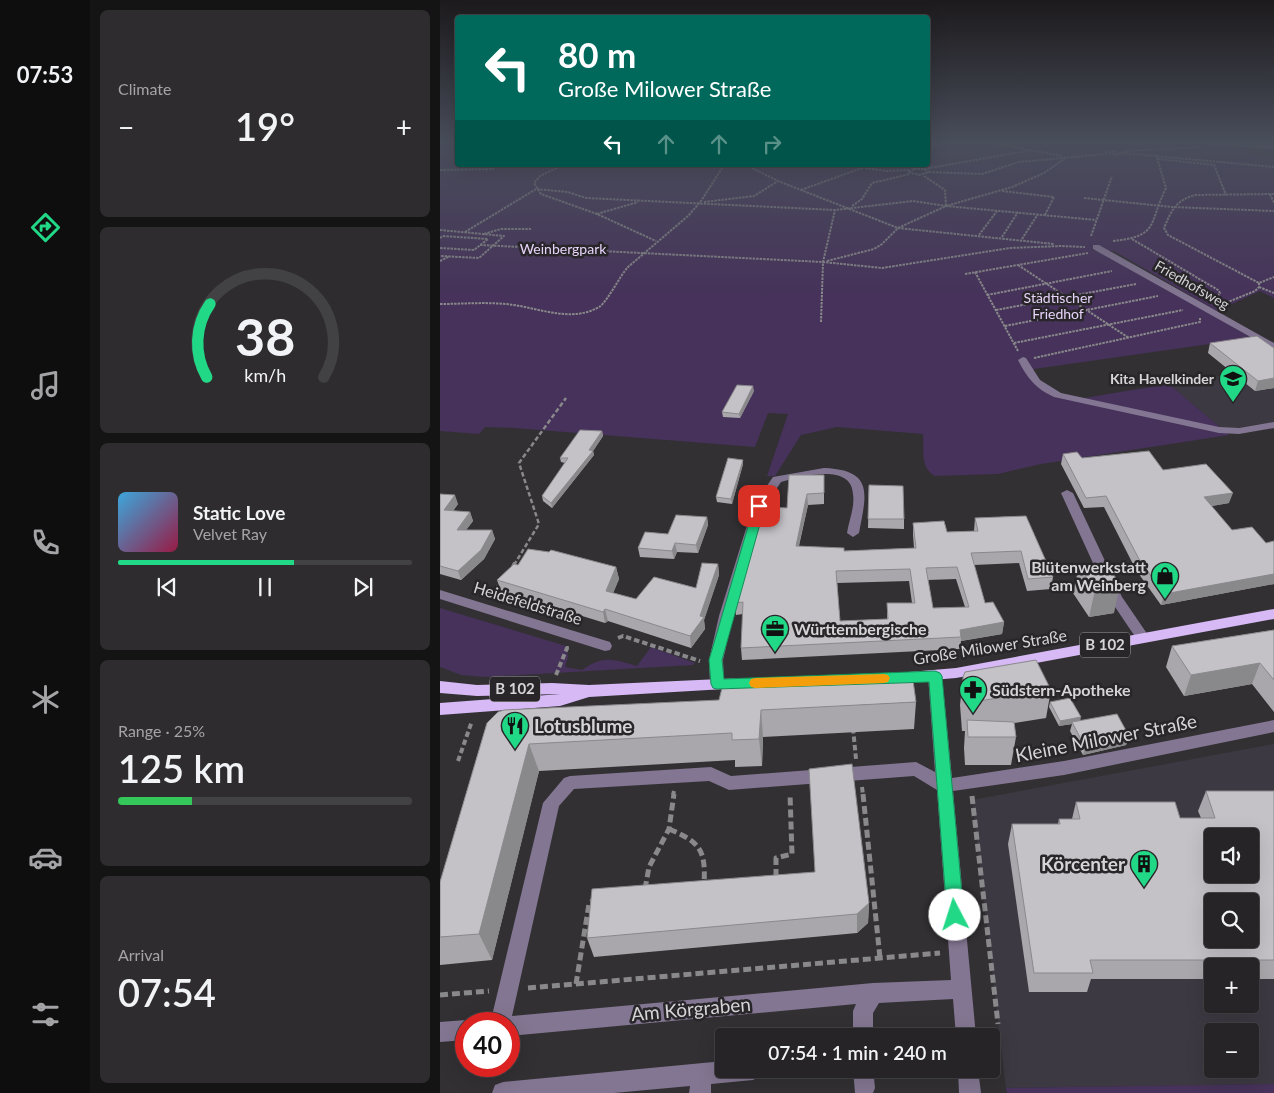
<!DOCTYPE html>
<meta charset="utf-8">
<style>
body{margin:0;font-family:Lato,sans-serif;background:#2e2c2e;color:#f1f3f6;height:100vh;display:flex;flex-direction:column;font-size:19px;white-space:nowrap}
*{box-sizing:border-box;margin:0}
p{font-size:16px;color:#a4a4a7}
.icon{flex:none;width:28px;height:28px;fill:none;stroke:currentColor;stroke-width:2;stroke-linecap:round;stroke-linejoin:round}
.map{position:relative;flex:1;overflow:hidden}
.sheet{display:flex;flex-direction:column;gap:10px;padding:10px;background:#151415;width:350px}
.sheet>*{flex:none}
.banner{position:absolute;left:15px;top:15px;width:475px;height:152px;border-radius:5px;box-shadow:0 5px 20px #0002,0 0 0 1px #424143;background:#00695c;color:#fff;overflow:hidden}
.controls{position:absolute;left:764px;top:828px;display:grid;gap:10px}
.controls a{display:grid;place-items:center;width:55px;height:55px;border-radius:5px;background:#262426;box-shadow:0 5px 20px #0002,0 0 0 1px #424143;font-size:25px}
.speed{position:absolute;left:15px;top:1012px;display:flex;gap:10px;font-size:25px;font-weight:700;text-align:center}
.speed>*{display:grid;place-content:center;width:65px;height:65px;border-radius:50%;background:#262426;box-shadow:0 5px 20px #0002,0 0 0 1px #424143;line-height:1}
.speed .limit{border:8px solid #d22;background:#fff;color:#111}
.pin{position:absolute;display:grid;place-items:center;width:42px;height:42px;color:#fff;margin:-21px;border-radius:10px;box-shadow:0 2px 8px #0006}
.me{position:absolute;width:55px;margin:-28px;rotate:355deg;stroke-linejoin:round;filter:drop-shadow(0 0 4px #0008)}
.turn{display:flex;align-items:center;gap:18px;height:105px;padding:0 20px;font-size:22px}
.turn .icon{width:65px;height:65px;stroke-width:2.5}
.turn b{display:block;font-size:35px;line-height:42px}
.lanes{display:flex;align-items:center;height:48px;padding:0 20px;background:#0003;justify-content:center;gap:25px;direction:ltr}
.lanes .off{opacity:.35}
.big{font-size:38px;font-weight:600;line-height:1.1}
.sheet .card{flex:1;display:flex;flex-direction:column;justify-content:center;gap:8px;min-width:0;padding:0 18px;border-radius:8px;background:#2e2c2e}
.sheet .dial{align-items:center;gap:0}
.dial svg{height:130px;overflow:visible;fill:none;stroke:#424143;stroke-width:7;stroke-linecap:round;text-anchor:middle}
.dial text{fill:#f1f3f6;stroke:none}
.song{display:flex;align-items:center;gap:15px}
.cover{width:60px;height:60px;border-radius:8px;background:linear-gradient(135deg,hsl(200 70% 55%),hsl(340 70% 35%))}
.played{height:5px;border-radius:2px;background:linear-gradient(90deg,#21d887 60%,#424143 60%)}
.keys{display:flex;justify-content:space-around;direction:ltr}
.heat{display:flex;justify-content:space-between;align-items:center;font-size:28px;direction:ltr}
.charge{height:8px;border-radius:4px;background:linear-gradient(90deg,#34c759 25%,#424143 0)}
.trip{position:absolute;left:275px;top:1028px;width:285px;height:50px;border-radius:5px;background:#262426;box-shadow:0 5px 20px #0002,0 0 0 1px #424143;font-weight:600;line-height:50px;text-align:center}
main{display:flex;flex:1;min-height:0}
.tab-bar{display:flex;flex-direction:column;width:90px;justify-content:space-around;align-items:center;background:#0f0e0f;color:#a4a4a7}
.tab-bar .icon{width:35px;height:35px}
.tab-bar .active{color:#21d887}
.tab-bar b{font-size:22px;color:#f1f3f6}
.map>svg:first-child{display:block}
</style>
<main>
<nav class="tab-bar">
<b>07:53</b>
<svg class="icon active" aria-label="directions" viewBox="0 0 24 24"><path d="M12 3l9 9-9 9-9-9zM9 14v-3h6M13 9l2 2-2 2"/></svg>
<svg class="icon" aria-label="music" viewBox="0 0 24 24"><path d="M9 18V5l10-2v13"/><circle cx="6" cy="18" r="3"/><circle cx="16" cy="16" r="3"/></svg>
<svg class="icon" aria-label="phone" viewBox="0 0 24 24"><path d="M5 4h4l2 5-3 2q2 4 5 5l2-3 5 2v4C11 20 4 13 5 4z"/></svg>
<svg class="icon" aria-label="climate" viewBox="0 0 24 24"><path d="M12 3v18M4 7l16 10M4 17L20 7"/></svg>
<svg class="icon" aria-label="car" viewBox="0 0 24 24"><path d="M5 17H2v-5l4-1 3-4h7l3 4 3 1v5h-3M9 17h6M6 11h13"/><circle cx="7" cy="17" r="2"/><circle cx="17" cy="17" r="2"/></svg>
<svg class="icon" aria-label="filters" viewBox="0 0 24 24"><path d="M4 7h16M4 17h16"/><circle cx="9" cy="7" r="2"/><circle cx="15" cy="17" r="2"/></svg>
</nav>
<section class="sheet">
<div class="card"><p>Climate</p>
<div class="heat"><a>−</a><b class="big">19°</b><a>+</a></div>
</div>
<div class="card dial"><svg viewBox="0 0 100 80">
<path d="M14 69A42 42 0 1 1 86 69"/>
<path d="M14 69A42 42 0 0 1 16 24" stroke="#21d887"/>
<text x="50" y="56" font-size="32" font-weight="700">38</text>
<text x="50" y="72" font-size="11">km/h</text>
</svg></div>
<div class="card">
<div class="song"><i class="cover"></i><div><b>Static Love</b><p>Velvet Ray</p></div></div>
<div class="played"></div>
<div class="keys"><svg class="icon" aria-label="previous" viewBox="0 0 24 24"><path d="M18 5L8 12l10 7zM5 5v14"/></svg><svg class="icon" aria-label="pause" viewBox="0 0 24 24"><path d="M8 5v14M16 5v14"/></svg><svg class="icon" aria-label="next" viewBox="0 0 24 24"><path d="M6 5l10 7-10 7zM19 5v14"/></svg></div>
</div>
<div class="card"><p>Range · 25%</p><b class="big">125 km</b><div class="charge"></div></div>
<div class="card"><p>Arrival</p><b class="big">07:54</b></div>
</section>
<div class="map">
<svg width="834" height="1093" viewBox="0 0 834 1093">
<rect width="100%" height="100%" fill="#323033"/>
<g fill="#3d3942" fill-rule="evenodd">
<polygon points="834,367 834,422 783,430 729,384"/>
<path d="M834,744V1084L566,1088L532,800ZM772,836H810V874H772ZM772,901H810V939H772ZM772,966H810V1004H772ZM772,1031H810V1069H772Z"/>
</g>
<g fill="#46325a">
<path d="M0,143H17L18,165H488V143H834V145H824L799,151L834,158V298L820,291L777,311L674,251L651,249L671,257L812,338L587,370L619,395L638,399L729,384L789,435L601,464L558,474L495,476C480,468 484,450 483,434L397,427L361,435L335,476H327L348,414L328,413L315,447L74,428L45,427L39,434L0,431Z"/>
<path d="M0,608L126,646L128,657L125,667L142,670C163,655 173,659 197,666L211,647L255,663L253,665L46,677L21,675L0,667Z"/>
<polygon points="834,1084 834,1093 567,1093 566,1088"/>
</g>
<g fill="none" stroke-linecap="round" stroke-linejoin="round">
<g stroke="#89888b" stroke-width="2" stroke-dasharray="2.5 1" stroke-linecap="butt">
<polyline points="554,143 622,156"/>
<polyline points="488,147 501,143"/>
<polygon points="673,151 681,153 682,153 677,155 666,152"/>
<polyline points="682,153 834,167"/>
<polyline points="682,153 687,151 758,147"/>
<polyline points="718,159 774,165 786,195"/>
<polyline points="123,165 100,176 94,183 101,194 157,214 216,241"/>
<polyline points="306,165 338,181 458,228 614,244"/>
<polyline points="425,168 446,171 469,170"/>
<polygon points="474,169 484,169 489,172 479,175 468,172"/>
<polyline points="484,169 592,150"/>
<polyline points="0,170 54,169"/>
<polyline points="489,172 542,174 579,162 667,154"/>
<polyline points="484,176 505,190 506,206"/>
<polyline points="361,190 430,165"/>
<polyline points="562,191 614,197 605,215"/>
<polyline points="830,194 834,203"/>
<path d="M834,194L755,195C736,200 731,211 724,228L728,235L819,283L834,277"/>
<polyline points="644,198 732,207 834,211"/>
<polyline points="264,202 314,196 338,181"/>
<polyline points="412,206 422,199 432,183 470,174"/>
<polyline points="157,214 198,202"/>
<polyline points="0,230 64,236 39,258 0,256"/>
<polyline points="25,232 96,189 128,192 146,198 395,210 473,201 506,206 572,187 604,173 627,157"/>
<polyline points="44,234 61,229 91,229"/>
<polyline points="539,235 557,211"/>
<polyline points="651,236 672,176"/>
<polyline points="562,237 578,212"/>
<polyline points="0,238 3,236 48,239 34,250 0,248"/>
<polyline points="582,239 598,214"/>
<polyline points="692,239 778,290 780,293 774,301"/>
<path d="M673,241C720,236 708,224 726,188L716,154"/>
<polyline points="40,245 383,262 442,268 570,248 621,246 645,247"/>
<polyline points="0,261 8,257"/>
<polyline points="387,261 434,249 442,244 458,228 506,206 656,220"/>
<polyline points="578,265 689,338"/>
<polyline points="535,272 578,351"/>
<polyline points="525,274 648,253"/>
<polyline points="819,287 834,293"/>
<polyline points="547,295 672,271"/>
<path d="M0,304C22,304 43,302 65,304C95,306 130,324 159,307C168,301 179,277 188,267L248,216L261,201L284,165"/>
<polyline points="783,304 815,291 819,287 819,283"/>
<polyline points="556,310 696,284"/>
<polyline points="381,322 383,262 395,210"/>
<polyline points="565,326 718,296"/>
<polyline points="574,343 743,310"/>
<polyline points="594,358 760,322 760,318"/>
</g>
<polyline stroke="#89888b" stroke-width="2.5" stroke-dasharray="4.5 2.5" stroke-linecap="butt" points="74,565 99,524 79,463 126,398"/>
<g stroke="#89888b" stroke-width="4" stroke-dasharray="5.5 3" stroke-linecap="butt">
<polyline points="73,567 75,563"/>
<polyline points="50,597 60,584"/>
<polyline points="178,638 183,636 260,661"/>
<polyline points="116,675 127,648 129,648"/>
<polyline points="413,728 416,759"/>
<polyline points="18,761 32,721"/>
<polyline points="422,787 423,795"/>
<polyline points="233,795 234,791"/>
</g>
<g stroke="#89888b" stroke-width="5" stroke-dasharray="8 4" stroke-linecap="butt">
<polyline points="423,794 440,958"/>
<polyline points="532,796 558,1024"/>
<path d="M229,829C260,842 266,850 264,884"/>
<polyline points="336,877 336,858 352,854 350,794"/>
<polyline points="205,889 209,867 229,829 234,794"/>
<polyline points="136,984 149,904 154,899"/>
<polyline points="88,988 500,953"/>
<polyline points="0,995 49,991"/>
</g>
<g fill="#837692" fill-rule="evenodd">
<polygon points="764,143 834,145 834,149 767,145"/>
<polygon points="653,245 659,245 834,343 834,350 653,249"/>
<path d="M583,357L586,358L600,380L621,393L779,427L799,428L834,422V428L799,434L779,433L614,397C596,389 587,378 578,360Z"/>
<path d="M384,468C435,470 426,495 419,533L413,537L407,533C409,520 415,507 413,494C411,462 361,477 341,482L325,506L293,616L283,660L284,684L282,688L277,689L272,688L270,684L269,660L279,616L313,506L333,477Z"/>
<polygon points="627,490 633,493 682,597 710,638 708,641 698,641 669,598 621,493"/>
<polygon points="0,590 170,642 172,646 170,650 165,651 0,599"/>
<path d="M495,671L500,672L502,676L512,778L624,761L834,720V732L624,775L513,791L536,1036H516L513,999L439,1003L433,1013V1036H413V1011L416,1004L69,1036V1024H50L103,803L124,778L130,776L271,767L291,776L476,762L495,772L488,676L490,672ZM474,776L497,790L511,980L433,983L72,1016L119,806L134,789L269,781L289,790Z"/>
<polygon points="26,1020 34,1024 26,1024 26,1040 0,1042 0,1022"/>
<polygon points="284,1061 284,1069 324,1069 320,1076 313,1080 271,1084 271,1093 249,1093 250,1086 174,1093 52,1093 55,1085 63,1082"/>
<polygon points="413,1069 433,1069 435,1088 433,1093 415,1093"/>
<polygon points="518,1069 538,1069 541,1093 519,1093"/>
</g>
<g fill="#d6b9f5" fill-rule="evenodd">
<polygon points="834,609 834,619 516,678 457,683 452,682 450,678 452,674 457,673 516,668"/>
<polygon points="302,678 307,679 309,683 307,687 302,688 149,697 120,706 0,715 0,703 120,694 37,696 0,693 0,681 37,685 112,683 149,685"/>
</g>
</g>
<g fill="#a9a7ab" fill-rule="evenodd">
<polygon points="770,343 834,348 834,388 815,391 768,353"/>
<polygon points="314,391 300,418 283,417 282,412"/>
<polygon points="162,431 163,436 153,451 154,455 112,508 103,501 102,496 125,463 121,462 120,458"/>
<polygon points="623,454 642,458 723,470 789,503 771,506 792,530 826,543 834,541 834,584 721,605 696,570 664,507 644,508 621,464"/>
<polygon points="303,460 303,464 292,504 277,502 276,497"/>
<path d="M384,475V504L368,505L359,546L404,551L474,548L473,535V523L507,532L534,531L535,518L586,516L613,577L611,589L587,591L579,563L534,565L545,603L564,622L562,634L521,641L520,649L302,660L301,648L303,614L296,615L295,603L304,578L331,512L347,508ZM516,579L525,607L493,608L488,580ZM469,581L472,603H447V619L400,621L397,583Z"/>
<polygon points="429,485 464,519 464,529 428,528"/>
<polygon points="0,494 18,504 13,511 30,512 33,521 26,530 52,530 55,539 44,559 21,580 0,574"/>
<polygon points="267,517 268,525 258,553 237,552 234,559 200,557 198,548 228,534"/>
<polygon points="278,564 279,575 264,620 265,629 251,648 168,621 165,623 61,591 57,580 78,565 176,567 179,579 173,593 196,599 256,588"/>
<polygon points="639,566 674,613 649,617 633,593"/>
<polygon points="834,630 834,712 812,684 744,696 726,667 732,646"/>
<polygon points="523,677 611,690 606,718 574,723 576,737 571,765 525,765 524,748 525,731 522,731 520,705"/>
<polygon points="476,702 474,729 323,737 322,766 295,767 295,760 99,771 52,960 0,965 0,882 47,723"/>
<polygon points="610,702 640,721 689,736 686,745 643,755 630,731 632,724 619,726 609,707"/>
<polygon points="766,791 834,791 834,979 810,979 810,966 772,966 772,979 651,979 647,992 589,992 568,844 572,824 618,824 619,819 632,819 636,802 740,818 761,818 758,811"/>
<polygon points="375,872 429,903 428,923 417,933 154,957 147,938"/>
</g>
<g fill="#89888b">
<polygon points="834,378 834,388 815,391 818,381"/>
<polygon points="313,386 314,391 300,418 299,414"/>
<polygon points="162,431 163,436 153,451 154,455 112,508 111,503 149,450"/>
<polygon points="303,460 303,464 292,504 291,499"/>
<polygon points="793,493 789,503 761,508 764,497"/>
<polygon points="367,494 368,505 356,557 356,546"/>
<polygon points="15,495 18,504 7,518 4,510"/>
<polygon points="30,512 33,521 20,538 17,530"/>
<polygon points="267,517 268,525 258,553 256,545"/>
<polygon points="52,530 55,539 44,559 21,580 18,571"/>
<polygon points="235,543 237,552 234,559 232,551"/>
<polygon points="278,564 279,575 264,620 265,629 251,648 250,636 260,616"/>
<polygon points="176,567 179,579 169,603 166,591"/>
<polygon points="834,574 834,584 721,605 724,594"/>
<polygon points="680,585 674,613 649,617 655,590"/>
<polygon points="165,609 168,621 165,623 163,612"/>
<polygon points="564,622 562,634 521,641 521,637 520,630"/>
<polygon points="820,663 812,684 744,696 751,675"/>
<polygon points="321,710 323,737 322,766 319,739"/>
<polygon points="641,717 640,722 632,722 632,724 619,726 620,721"/>
<polygon points="689,736 686,745 643,755 645,747"/>
<polygon points="89,744 99,771 52,960 39,934"/>
<polygon points="429,903 428,923 417,933 417,914"/>
</g>
<g fill="#c4c2c7" stroke="#89888b" fill-rule="evenodd">
<polygon points="817,336 834,348 834,378 818,381 770,343"/>
<polygon points="297,385 313,386 299,414 282,412"/>
<polygon points="140,430 162,431 149,450 153,451 111,503 102,496 128,458 120,458"/>
<polygon points="709,451 723,470 766,464 793,493 764,497 792,530 812,527 826,543 834,541 834,574 724,594 699,559 666,496 646,498 623,454 637,452 642,458"/>
<polygon points="288,458 303,460 291,499 276,497"/>
<path d="M349,475H384V493L367,494L356,546L404,548V551L476,548L473,523L504,521L507,532L538,531L535,518L586,516L613,577L588,579L581,551L531,553L545,603L553,602L564,622L520,630L521,637L301,648L303,602L295,603L298,589L301,578H304L321,512H331L333,507L347,508ZM517,567L529,607L493,608L486,568ZM470,569L475,603H447L448,619L400,621L396,571Z"/>
<polygon points="429,485 463,486 464,519 428,519"/>
<polygon points="0,494 15,495 4,510 30,512 17,530 52,530 41,550 18,571 0,566"/>
<polygon points="236,515 267,517 256,545 235,543 232,551 198,548 205,532 228,534"/>
<polygon points="88,549 109,552 111,550 176,567 166,591 196,599 214,577 256,588 262,563 278,564 260,616 264,617 250,636 165,609 163,612 57,580 74,564 78,565"/>
<polygon points="666,562 680,585 655,590 639,566"/>
<polygon points="834,630 834,680 820,663 751,675 732,646"/>
<polygon points="596,660 611,690 525,703 523,677 525,672"/>
<polygon points="472,673 476,702 321,710 319,739 292,740 292,733 89,744 39,934 0,937 0,882 47,723 58,712 64,710 279,700 282,688 285,684 296,681"/>
<polygon points="630,698 641,717 620,721 610,702"/>
<polygon points="677,714 689,736 645,747 632,722"/>
<polygon points="527,720 574,722 576,737 528,737"/>
<polygon points="412,764 429,903 417,914 147,938 152,889 375,872 369,769"/>
<path d="M766,791H834V960H650L653,973H594L572,824H620L619,819H640L636,802H735L740,818H775ZM772,836H810V874H772ZM772,901H810V939H772Z"/>
</g>
<linearGradient id="sky" x2="0" y2="1"><stop stop-color="#1c1a1c"/><stop offset="0.48" stop-color="#494e5b"/><stop offset="1" stop-color="#494e5b" stop-opacity="0"/></linearGradient>
<rect width="834" height="296" fill="url(#sky)"/>
<polygon fill="#21d887" stroke="#158c58" points="319,503 325,506 282,660 284,679 495,671 500,673 502,676 524,915 521,920 515,923 509,920 507,915 489,682 277,689 273,688 271,684 269,660 314,506"/>
<polygon fill="#f59e0b" points="444,674 448,675 450,678 448,682 444,683 315,688 311,687 309,683 311,679 315,678"/>
<defs>
<symbol id="school-pin" viewBox="-11 -11 22 30"><path d="M0 17L-7.5 6A9.5 9.5 0 1 1 7.5 6Z" fill="#21d887" stroke="#282629"/><path d="M0-5L7-2L0 1L-7-2ZM-4 1L0 2.5L4 1V4Q0 6-4 4Z" fill="#111"/></symbol>
<symbol id="shop-pin" viewBox="-11 -11 22 30"><path d="M0 17L-7.5 6A9.5 9.5 0 1 1 7.5 6Z" fill="#21d887" stroke="#282629"/><path d="M-5-2.5h2.3a2.7 3.5 0 0 1 5.4 0H5L5.5 6h-11ZM-1.5-2.5h3a1.5 2.3 0 0 0-3 0Z" fill="#111"/></symbol>
<symbol id="office-pin" viewBox="-11 -11 22 30"><path d="M0 17L-7.5 6A9.5 9.5 0 1 1 7.5 6Z" fill="#21d887" stroke="#282629"/><path d="M-6-3h4V-5.5h4V-3h4V5H-6ZM-1-4.5V-3h2v-1.5ZM-6 0V1H6V0Z" fill="#111"/></symbol>
<symbol id="pharmacy-pin" viewBox="-11 -11 22 30"><path d="M0 17L-7.5 6A9.5 9.5 0 1 1 7.5 6Z" fill="#21d887" stroke="#282629"/><path d="M-2-6h4v4h4v4h-4v4h-4v-4h-4v-4h4Z" fill="#111"/></symbol>
<symbol id="restaurant-pin" viewBox="-11 -11 22 30"><path d="M0 17L-7.5 6A9.5 9.5 0 1 1 7.5 6Z" fill="#21d887" stroke="#282629"/><path d="M-5-6h1v4h1v-4h1v4h1v-4h1v5L-1.5 .5V6h-2V.5L-5-1ZM5-6V6H3V1.5H1.5Q1.5-4 5-6Z" fill="#111"/></symbol>
<symbol id="building-pin" viewBox="-11 -11 22 30"><path d="M0 17L-7.5 6A9.5 9.5 0 1 1 7.5 6Z" fill="#21d887" stroke="#282629"/><path d="M-4-6H4V6H1V3H-1V6H-4ZM-2.5-4.3h1.7v1.8h-1.7ZM.8-4.3h1.7v1.8H.8ZM-2.5-1h1.7V.8h-1.7ZM.8-1h1.7V.8H.8Z" fill="#111"/></symbol>
</defs>
<g fill-rule="evenodd">
<use href="#school-pin" x="777" y="363" width="32" height="43"/>
<use href="#shop-pin" x="709" y="560" width="32" height="43"/>
<use href="#office-pin" x="319" y="613" width="32" height="43"/>
<use href="#pharmacy-pin" x="517" y="674" width="32" height="43"/>
<use href="#restaurant-pin" x="59" y="710" width="32" height="43"/>
<use href="#building-pin" x="688" y="848" width="32" height="43"/>
</g>
<g text-anchor="middle" stroke-width="5" stroke-linejoin="round" paint-order="stroke">
<g font-size="14" fill="#e6d4f9" stroke="#282629">
<text x="123" y="254">Weinbergpark</text>
<text x="618" y="303">Städtischer<tspan x="618" dy="16">Friedhof</tspan></text>
</g>
<g font-size="14" fill="#d5d4d7" stroke="#282629">
<text transform="translate(752 285) rotate(30)" y="5">Friedhofsweg</text>
</g>
<g font-size="14" font-weight="bold" fill="#d5d4d7" stroke="#282629" text-anchor="end">
<text x="774" y="384">Kita Havelkinder</text>
</g>
<g fill="#282629" stroke="#a1a0a3" stroke-width="1">
<rect x="640" y="632.5" width="50" height="25" rx="4"/>
<rect x="50" y="676.5" width="50" height="25" rx="4"/>
</g>
<g font-size="15" font-weight="bold" fill="#d5d4d7">
<text x="665" y="650">B 102</text>
<text x="75" y="694">B 102</text>
</g>
<g font-size="16" font-weight="bold" fill="#d5d4d7" stroke="#282629" text-anchor="start">
<text x="706" y="573" text-anchor="end">Blütenwerkstatt<tspan x="706" dy="18">am Weinberg</tspan></text>
<text x="354" y="635">Württembergische</text>
<text x="552" y="696">Südstern-Apotheke</text>
</g>
<g font-size="16" fill="#d5d4d7" stroke="#282629">
<text transform="translate(88 603) rotate(17)" y="6">Heidefeldstraße</text>
<text transform="translate(550 647) rotate(-9)" y="6">Große Milower Straße</text>
</g>
<g font-size="19" font-weight="bold" fill="#d5d4d7" stroke="#282629" text-anchor="start">
<text x="94" y="733">Lotusblume</text>
<text x="685" y="871" text-anchor="end">Körcenter</text>
</g>
<g font-size="19" fill="#d5d4d7" stroke="#282629">
<text transform="translate(666 738) rotate(-11)" y="7">Kleine Milower Straße</text>
<text transform="translate(251 1009) rotate(-5)" y="7">Am Körgraben</text>
</g>
</g>
</svg>
<div class="controls">
<a><svg class="icon" aria-label="sound" viewBox="0 0 24 24"><path d="M4 9h4l5-4v14l-5-4H4zM17 9q2 3 0 6"/></svg></a>
<a><svg class="icon" aria-label="search" viewBox="0 0 24 24"><circle cx="10" cy="10" r="6"/><path d="M15 15l6 6"/></svg></a>
<a>+</a>
<a>−</a>
</div>
<div class="speed"><div class="limit">40</div></div>
<div class="pin" style="left:319px;top:506px;background:#d93025"><svg class="icon" aria-label="arrive" viewBox="0 0 24 24"><path d="M6 21V4h12l-3 4 3 4H6"/></svg></div>
<svg class="me" style="left:515px;top:915px" viewBox="-20 -20 40 40"><circle r="19" fill="#fff"/><path d="M0-13L10 11 0 6-10 11z" fill="#21d887"/></svg>
<div class="trip">07:54 · 1 min · 240 m</div>
<div class="banner">
<div class="turn"><svg class="icon" aria-label="left" viewBox="0 0 24 24"><path d="M17 20v-9H6M10 6l-5 5 5 5"/></svg><div><b>80 m</b>Große Milower Straße</div></div>
<div class="lanes"><svg class="icon" aria-label="left" viewBox="0 0 24 24"><path d="M17 20v-9H6M10 6l-5 5 5 5"/></svg><svg class="icon off" aria-label="ahead" viewBox="0 0 24 24"><path d="M12 20V5M6 11l6-6 6 6"/></svg><svg class="icon off" aria-label="ahead" viewBox="0 0 24 24"><path d="M12 20V5M6 11l6-6 6 6"/></svg><svg class="icon off" aria-label="right" viewBox="0 0 24 24"><path d="M7 20v-9h11M14 6l5 5-5 5"/></svg></div>
</div>
</div>
</main>
